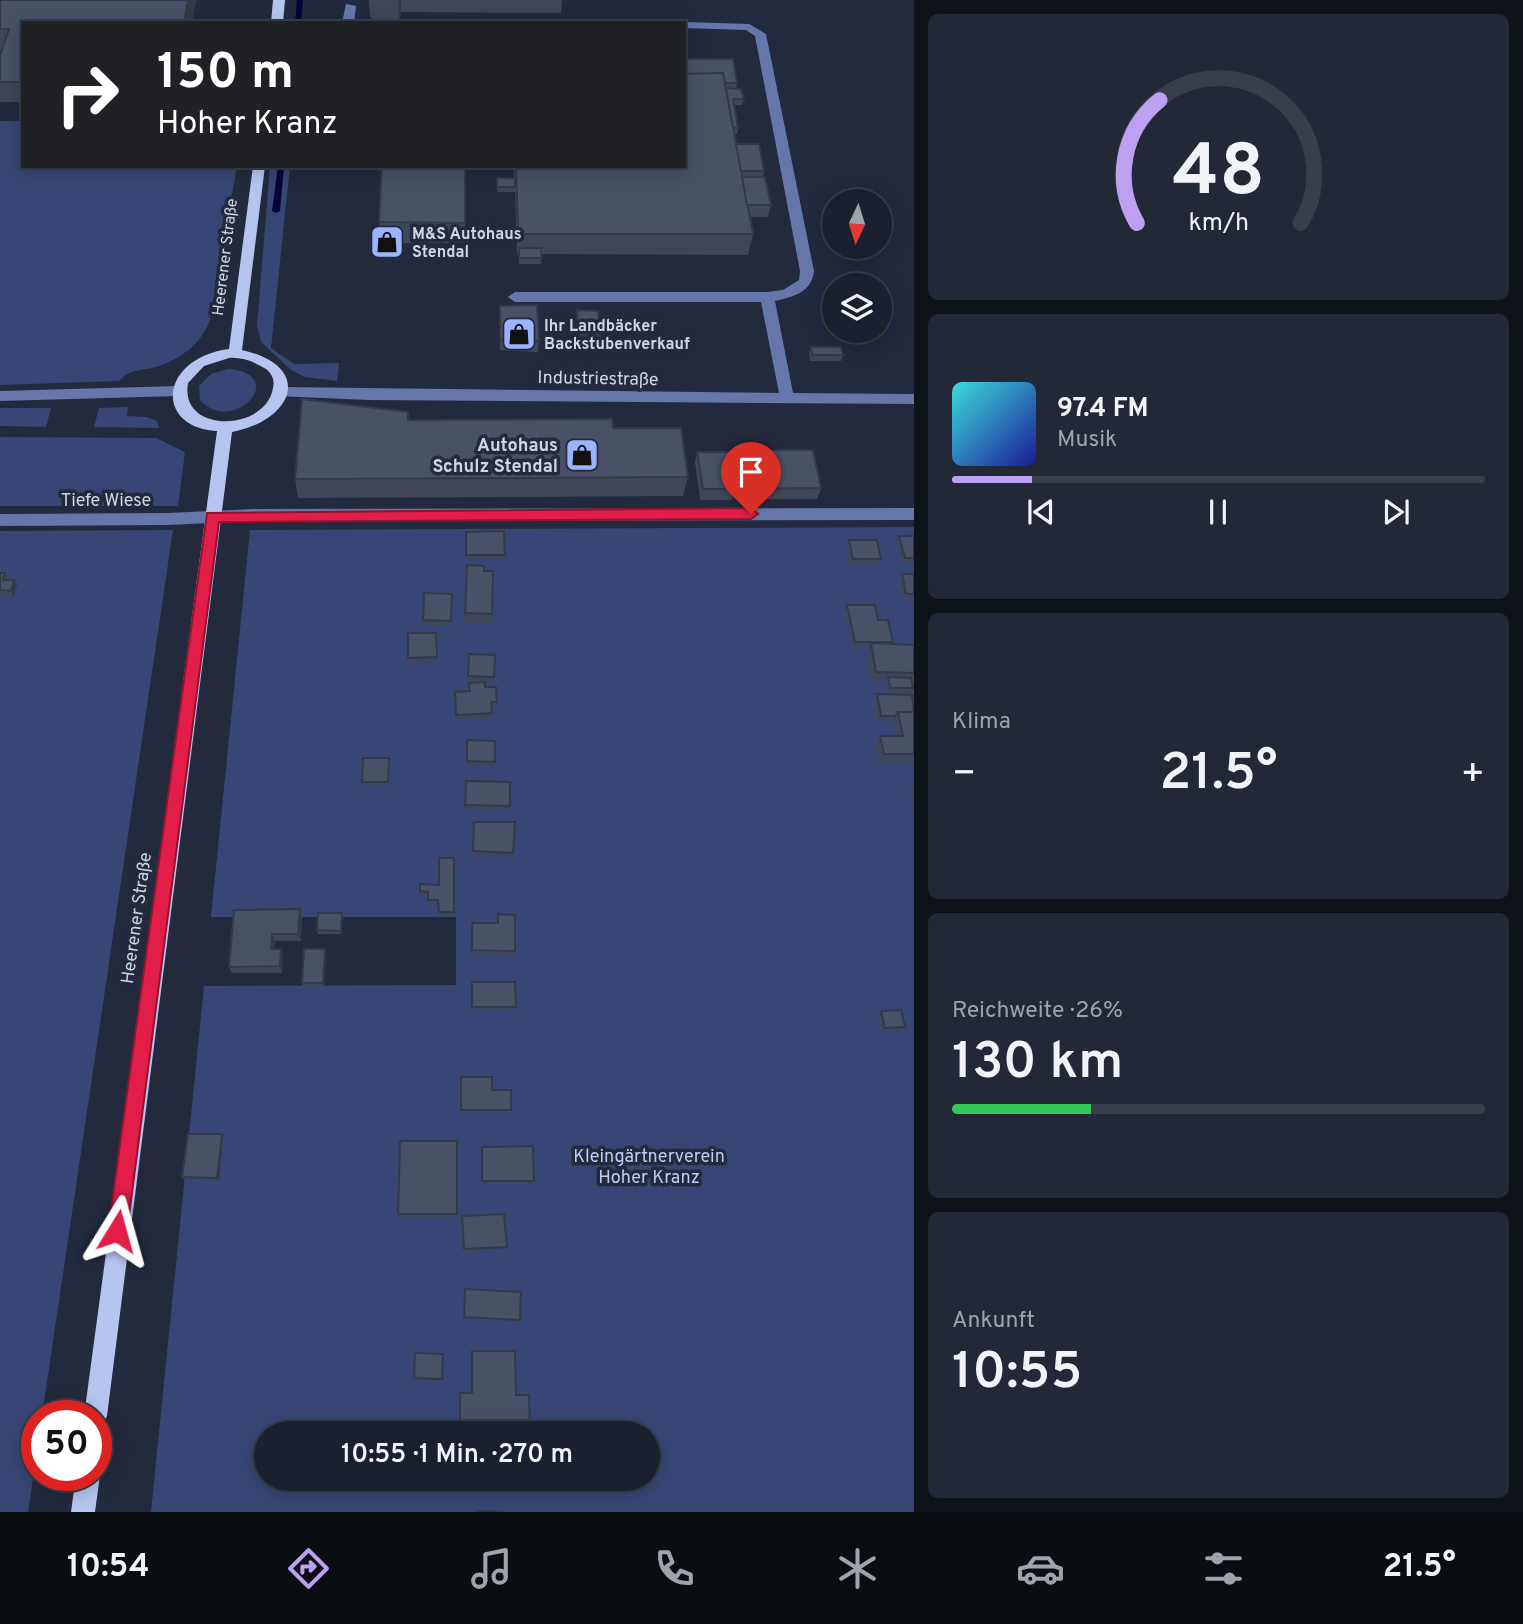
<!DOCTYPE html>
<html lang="de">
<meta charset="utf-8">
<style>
body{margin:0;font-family:Overpass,sans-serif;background:#232836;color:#f1f3f6;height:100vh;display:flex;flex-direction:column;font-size:26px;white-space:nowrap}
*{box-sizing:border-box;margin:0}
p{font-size:23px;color:#9fa3aa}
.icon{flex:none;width:38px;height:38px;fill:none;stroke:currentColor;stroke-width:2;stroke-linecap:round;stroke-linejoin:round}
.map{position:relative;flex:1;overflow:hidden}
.sheet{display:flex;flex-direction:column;gap:14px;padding:14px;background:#0e1219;width:609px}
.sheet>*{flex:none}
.top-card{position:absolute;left:21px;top:21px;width:665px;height:147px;border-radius:0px;box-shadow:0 4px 18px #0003,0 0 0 2px #383e4a;background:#202124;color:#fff;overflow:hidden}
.needle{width:46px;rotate:184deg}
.buttons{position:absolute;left:822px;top:189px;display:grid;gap:14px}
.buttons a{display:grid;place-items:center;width:70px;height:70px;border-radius:50%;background:#1a202e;box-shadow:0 4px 18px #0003,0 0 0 2px #383e4a;font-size:35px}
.speed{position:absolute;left:21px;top:1400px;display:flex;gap:14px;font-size:35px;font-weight:700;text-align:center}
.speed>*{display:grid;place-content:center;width:91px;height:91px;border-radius:50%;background:#1a202e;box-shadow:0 4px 18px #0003,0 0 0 2px #383e4a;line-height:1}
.speed .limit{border:10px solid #d22;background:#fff;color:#111}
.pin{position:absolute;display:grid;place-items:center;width:60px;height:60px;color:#fff;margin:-72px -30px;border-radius:50% 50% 50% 0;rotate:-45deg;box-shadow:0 0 7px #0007}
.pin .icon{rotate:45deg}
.me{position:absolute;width:77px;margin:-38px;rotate:8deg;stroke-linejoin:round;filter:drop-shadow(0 0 5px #0008)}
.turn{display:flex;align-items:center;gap:24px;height:147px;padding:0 21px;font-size:32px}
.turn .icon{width:91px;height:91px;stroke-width:2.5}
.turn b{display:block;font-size:49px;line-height:60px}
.big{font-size:52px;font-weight:600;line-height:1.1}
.sheet .widget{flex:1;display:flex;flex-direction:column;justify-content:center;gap:10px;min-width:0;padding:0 24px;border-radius:10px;background:#232836}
.sheet .dial{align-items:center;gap:0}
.dial svg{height:182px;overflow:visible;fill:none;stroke:#383e4a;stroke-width:7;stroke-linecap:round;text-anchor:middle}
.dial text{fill:#f1f3f6;stroke:none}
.song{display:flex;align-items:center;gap:21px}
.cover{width:84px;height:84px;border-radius:10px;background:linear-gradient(135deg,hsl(180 70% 55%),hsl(240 70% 35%))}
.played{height:7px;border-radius:4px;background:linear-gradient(90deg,#bca0f2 15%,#383e4a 15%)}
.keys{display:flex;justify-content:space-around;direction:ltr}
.heat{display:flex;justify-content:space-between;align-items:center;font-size:38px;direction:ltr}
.charge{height:10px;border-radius:5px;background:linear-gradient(90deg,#34c759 26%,#383e4a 0)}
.trip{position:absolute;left:254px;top:1421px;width:406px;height:70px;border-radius:35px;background:#1a202e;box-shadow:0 4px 18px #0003,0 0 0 2px #383e4a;font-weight:600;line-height:70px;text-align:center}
.tabs{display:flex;height:112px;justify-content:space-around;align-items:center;background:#0a0d12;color:#9fa3aa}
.tabs .icon{width:49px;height:49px}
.tabs .on{color:#bca0f2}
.tabs b{font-size:32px;color:#f1f3f6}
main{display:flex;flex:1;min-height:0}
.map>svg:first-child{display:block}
</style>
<main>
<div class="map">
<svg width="914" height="1512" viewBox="0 0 914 1512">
<rect width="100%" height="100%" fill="#232a3e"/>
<g fill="#374674" fill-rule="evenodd">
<path d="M0,121H23V166H237L210,319C203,342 182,358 159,366C144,371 130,368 119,381L0,385Z"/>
<polygon points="270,166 290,166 271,348 294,364 339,363 337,381 305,377 291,370 261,342 257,326"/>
<path d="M228,369C291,374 233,437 200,400L199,386L211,374Z"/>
<polygon points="128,407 127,416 147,417 157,421 159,428 94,427 99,408"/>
<polygon points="0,408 51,408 46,427 0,426"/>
<polygon points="0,437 156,438 185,452 178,506 0,506"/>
<path d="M914,527V1512H151L204,986L456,985V917H211L250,530ZM266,1433H648V1479H266Z"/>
<polygon points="173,530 42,1416 37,1416 37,1453 28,1512 0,1512 0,531"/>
</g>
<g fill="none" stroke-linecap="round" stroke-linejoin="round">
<g fill="#04033a" fill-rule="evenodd">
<polygon points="297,0 303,0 301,23 295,23"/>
<polygon points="278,166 284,166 280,211 276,213 272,211"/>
</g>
<g fill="#6476aa" fill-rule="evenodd">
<polygon points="346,4 356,6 354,23 342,23"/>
<path d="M684,22L749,24L766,34L814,271C812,292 793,297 775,301L793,393L914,394V404L369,400L277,396L275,392L277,388L282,387L779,393L761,302H515L508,297L515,292H767L783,290L799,280L800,271L755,36L746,30L684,28V23H680Z"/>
<polygon points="178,386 185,391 178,396 0,401 0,391"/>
<polygon points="914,508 914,520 254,521 168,525 0,526 0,514 168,513 254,509"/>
</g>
<g fill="#b5c5f0" fill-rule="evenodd">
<polygon points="273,0 285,0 283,23 271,23"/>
<path d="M253,166H265L242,350C316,367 292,421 232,432L107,1416L103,1424L96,1427V1416H84L217,431C153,427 160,358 229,349ZM229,358C242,357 255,362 266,369C272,374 275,380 273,388C266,432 179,434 188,383L204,366Z"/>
<polygon points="96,1467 100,1475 95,1512 71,1512 76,1475 96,1475"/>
</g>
</g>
<g fill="#3f4659">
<polygon points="0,0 196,0 192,23 23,23 23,102 0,102 0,56 2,50 0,50"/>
<polygon points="369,0 562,0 561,13 401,12 399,19 373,19 370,17"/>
<polygon points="684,59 737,83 736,89 744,99 742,105 734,105 738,128 737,134 734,134 736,144 764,171 763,177 771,205 768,217 749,217 753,234 748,255 542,254 541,264 519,264 519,254 517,254 515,192 497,192 497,178 514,178 514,166 684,166"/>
<polygon points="465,166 465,243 381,243 379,222"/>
<polygon points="500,306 539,341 538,352 500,350"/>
<polygon points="577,310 600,336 600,342 579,342"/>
<polygon points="811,347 843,355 841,361 810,361 809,352"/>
<polygon points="409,420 613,428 688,477 683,496 298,498 295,479"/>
<polygon points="741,450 821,488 817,499 744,499 738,461"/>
<polygon points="697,452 735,489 732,500 700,500 695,462"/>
<polygon points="466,532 505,555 504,560 466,560"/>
<polygon points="899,536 914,536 914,563 902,563 897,542"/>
<polygon points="849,540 881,559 879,564 850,564 847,545"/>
<polygon points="467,565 484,571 492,614 492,623 464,623"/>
<polygon points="0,573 5,573 8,578 7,580 17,585 14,596 0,595"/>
<polygon points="902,574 914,574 914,599 904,599 899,579"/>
<polygon points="452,594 451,626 423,625 423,620"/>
<polygon points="847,605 878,620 893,642 892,644 914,645 914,682 912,682 913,688 910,693 887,692 886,681 871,681 867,653 869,647 852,647 845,610"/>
<polygon points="408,633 436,633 438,662 409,663"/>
<polygon points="469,654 495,655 494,681 468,680"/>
<polygon points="485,687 497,702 497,707 491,707 491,718 456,719 455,692 470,691"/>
<polygon points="877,694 914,705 914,762 879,763 875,745 880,736 896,736 893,721 878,720 875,699"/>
<polygon points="467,740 495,741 495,766 467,766"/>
<polygon points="389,758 389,786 362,786 362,782"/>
<polygon points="466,781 510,806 510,810 465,809"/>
<polygon points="913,786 914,786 914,808 913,808 910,790"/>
<polygon points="474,822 515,822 513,857 473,855"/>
<polygon points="454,858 454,916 439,916 438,904 428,903 428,895 420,895 420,884 439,885"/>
<polygon points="300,909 302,917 301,941 275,941 274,949 281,949 283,956 282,973 232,973 229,967"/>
<polygon points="342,913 341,934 318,934 317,930"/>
<polygon points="472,923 515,951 515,955 472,954"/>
<polygon points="326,953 324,986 303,986 302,983"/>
<polygon points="472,982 516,1007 515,1010 472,1010"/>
<polygon points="881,1011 905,1027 902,1030 882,1031 878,1014"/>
<polygon points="461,1077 492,1090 511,1110 511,1112 461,1112"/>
<polygon points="223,1137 219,1180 184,1180 182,1177"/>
<polygon points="457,1141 457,1217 399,1217 398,1214"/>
<polygon points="482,1147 534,1181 533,1183 482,1183"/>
<polygon points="462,1216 507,1247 507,1248 464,1251"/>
<polygon points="465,1289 520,1320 520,1321 464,1318"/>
</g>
<g fill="#333948">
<polygon points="188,0 196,0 192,23 184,23"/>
<polygon points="398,0 401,0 401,12 399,19"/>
<polygon points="14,580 17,585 14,596 11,591"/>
<polygon points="300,909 302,917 301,941 298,934"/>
<polygon points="272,934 275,941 274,956 271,949"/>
<polygon points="281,949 283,956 282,973 280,966"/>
<polygon points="325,949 326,953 324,986 323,983"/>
<polygon points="222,1134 223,1137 219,1180 217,1178"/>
</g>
<g fill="#495167" stroke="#333948" stroke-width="2">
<polygon points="0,0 188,0 184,23 23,23 23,82 0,82 0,56 9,29 0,29"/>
<polygon points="684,59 733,59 737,83 725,83 723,73 684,74"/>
<polygon points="723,73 753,234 518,234 516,166 684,166 684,74"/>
<polygon points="726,88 741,89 744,99 733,99 738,128 733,128"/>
<polygon points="736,144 759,144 764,171 741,171"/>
<polygon points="382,166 465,166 465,223 379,222"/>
<polygon points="742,177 765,177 771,205 747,205"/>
<rect x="497" y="178" width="18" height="9"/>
<polygon points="519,248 541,248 542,258 519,258"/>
<polygon points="537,305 539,341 500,339 500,306"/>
<polygon points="577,310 598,311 600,336 579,336"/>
<polygon points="811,347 841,347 843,355 812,355"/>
<polygon points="302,399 408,412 408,420 612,419 613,428 681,428 688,477 295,479"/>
<polygon points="741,450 813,450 821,488 747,489"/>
<polygon points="697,452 729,452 735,489 703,489"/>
<polygon points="504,531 505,555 466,555 466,532"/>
<polygon points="899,536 914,536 914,558 905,558"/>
<polygon points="849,540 877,540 881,559 853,559"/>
<polygon points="467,565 484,566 484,571 493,571 492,614 465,613"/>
<polygon points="0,573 5,573 3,580 14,580 11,591 0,590"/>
<polygon points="902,574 914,574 914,594 906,594"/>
<polygon points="424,593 452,594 451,621 423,620"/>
<polygon points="847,605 875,605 878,620 888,620 893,642 855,642"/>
<polygon points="408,633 436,633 437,657 408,658"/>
<polygon points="871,643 914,645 914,673 876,672"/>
<polygon points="469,654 495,655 494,677 468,676"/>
<polygon points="888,677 911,678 913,688 890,688"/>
<polygon points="485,682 485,687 496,687 497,702 491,702 492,713 456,715 455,692 470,691 469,683"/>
<polygon points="877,694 912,695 914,712 898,712 895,716 881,716"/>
<polygon points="898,712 914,712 914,754 884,754 880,736 903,736"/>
<polygon points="467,740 495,741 495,762 467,761"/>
<polygon points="363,758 389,758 388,782 362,782"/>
<polygon points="466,781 510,782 510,806 465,805"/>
<polygon points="474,822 515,822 513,853 473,851"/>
<polygon points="439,858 454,858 454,912 439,912 438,900 428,900 428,892 420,891 420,884 439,885"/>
<polygon points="300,909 298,934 272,934 271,949 281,949 280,966 229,967 234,910"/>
<polygon points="318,913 342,913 341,931 317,930"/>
<polygon points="498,914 515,915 515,951 472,950 472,923 498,923"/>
<polygon points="304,949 325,949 323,983 302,983"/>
<polygon points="472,982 515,982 516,1007 472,1007"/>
<polygon points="901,1010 905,1027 885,1028 881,1011"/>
<polygon points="461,1077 492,1077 492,1090 511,1090 511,1110 461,1110"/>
<polygon points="188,1134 222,1134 217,1178 182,1177"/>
<polygon points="400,1141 457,1141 457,1214 398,1214"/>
<polygon points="533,1146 534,1181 482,1181 482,1147"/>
<polygon points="504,1214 507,1247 464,1249 462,1216"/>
<polygon points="465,1289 521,1292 520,1320 464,1317"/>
<polygon points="472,1351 515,1351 516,1395 529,1395 530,1433 460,1433 460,1393 472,1393"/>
<polygon points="415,1353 443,1354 442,1379 414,1378"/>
<polygon points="398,1479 431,1479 431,1485 398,1486"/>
<polygon points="478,1511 503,1512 477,1512"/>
</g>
<polygon fill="#e11d48" stroke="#92132f" stroke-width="2" points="751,508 758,514 751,519 219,522 127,1231 124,1238 117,1241 111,1238 108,1231 207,513"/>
<defs>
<symbol id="shop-square" viewBox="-11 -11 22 22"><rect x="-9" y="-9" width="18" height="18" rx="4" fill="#9bb4fd" stroke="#232a3e"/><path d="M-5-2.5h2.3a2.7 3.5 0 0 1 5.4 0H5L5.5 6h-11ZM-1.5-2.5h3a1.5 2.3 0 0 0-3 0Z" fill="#111"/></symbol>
</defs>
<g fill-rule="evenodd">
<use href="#shop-square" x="368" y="223" width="38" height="38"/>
<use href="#shop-square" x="500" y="315" width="38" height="38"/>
<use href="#shop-square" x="563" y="436" width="38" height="38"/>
</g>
<g text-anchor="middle" stroke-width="7" stroke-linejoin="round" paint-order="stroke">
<g font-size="16" font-weight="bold" fill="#d0d5e2" stroke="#232a3e" text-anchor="start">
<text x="412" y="239">M&amp;S Autohaus<tspan x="412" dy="18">Stendal</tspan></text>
<text x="544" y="331">Ihr Landbäcker<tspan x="544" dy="18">Backstubenverkauf</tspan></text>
</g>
<g font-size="16" fill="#d0d5e2" stroke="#232a3e">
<text transform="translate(224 257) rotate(-83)" y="6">Heerener Straße</text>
</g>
<g font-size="18" fill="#d0d5e2" stroke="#232a3e">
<text transform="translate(598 378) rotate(1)" y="6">Industriestraße</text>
<text x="106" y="506">Tiefe Wiese</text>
<text transform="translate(136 918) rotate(-82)" y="6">Heerener Straße</text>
</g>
<g font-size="18" font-weight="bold" fill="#d0d5e2" stroke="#232a3e" text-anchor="end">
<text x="558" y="451">Autohaus<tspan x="558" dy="21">Schulz Stendal</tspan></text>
</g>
<g font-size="18" fill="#bdcdf8" stroke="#232a3e">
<text x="649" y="1162">Kleingärtnerverein<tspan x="649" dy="21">Hoher Kranz</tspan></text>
</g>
</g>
</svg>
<div class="buttons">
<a><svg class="needle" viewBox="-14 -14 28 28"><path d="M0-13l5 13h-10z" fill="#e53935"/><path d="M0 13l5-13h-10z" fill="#9fa3aa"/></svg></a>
<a><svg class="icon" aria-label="layers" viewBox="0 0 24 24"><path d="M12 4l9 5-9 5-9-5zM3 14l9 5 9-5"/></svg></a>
</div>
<div class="speed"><div class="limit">50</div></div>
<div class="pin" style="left:751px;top:514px;background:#d93025"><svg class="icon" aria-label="arrive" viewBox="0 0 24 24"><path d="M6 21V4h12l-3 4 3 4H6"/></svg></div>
<svg class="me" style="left:117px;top:1231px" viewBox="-20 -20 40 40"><path d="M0-17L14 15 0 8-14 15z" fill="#e11d48" stroke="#fff" stroke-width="4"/></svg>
<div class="trip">10:55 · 1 Min. · 270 m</div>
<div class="top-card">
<div class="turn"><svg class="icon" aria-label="right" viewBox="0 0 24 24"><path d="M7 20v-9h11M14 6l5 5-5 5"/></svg><div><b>150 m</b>Hoher Kranz</div></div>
</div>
</div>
<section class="sheet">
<div class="widget dial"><svg viewBox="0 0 100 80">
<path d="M14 69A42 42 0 1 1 86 69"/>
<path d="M14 69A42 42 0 0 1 24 15" stroke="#bca0f2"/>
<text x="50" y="56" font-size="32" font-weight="700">48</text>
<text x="50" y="72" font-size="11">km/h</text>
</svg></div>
<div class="widget">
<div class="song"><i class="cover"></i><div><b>97.4 FM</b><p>Musik</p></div></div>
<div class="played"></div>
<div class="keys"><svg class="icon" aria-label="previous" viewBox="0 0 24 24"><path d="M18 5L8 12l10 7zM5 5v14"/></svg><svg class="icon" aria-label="pause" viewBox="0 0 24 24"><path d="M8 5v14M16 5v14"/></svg><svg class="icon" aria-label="next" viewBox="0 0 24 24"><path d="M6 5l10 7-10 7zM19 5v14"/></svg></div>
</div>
<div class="widget"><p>Klima</p>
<div class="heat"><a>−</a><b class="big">21.5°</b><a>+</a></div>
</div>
<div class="widget"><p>Reichweite · 26%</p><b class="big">130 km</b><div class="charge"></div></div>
<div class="widget"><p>Ankunft</p><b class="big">10:55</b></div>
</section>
</main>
<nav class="tabs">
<b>10:54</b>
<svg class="icon on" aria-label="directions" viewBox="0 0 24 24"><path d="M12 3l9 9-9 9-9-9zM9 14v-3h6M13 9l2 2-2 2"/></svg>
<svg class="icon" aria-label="music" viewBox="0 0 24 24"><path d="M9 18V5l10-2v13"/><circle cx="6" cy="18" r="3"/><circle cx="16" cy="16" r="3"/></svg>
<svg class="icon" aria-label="phone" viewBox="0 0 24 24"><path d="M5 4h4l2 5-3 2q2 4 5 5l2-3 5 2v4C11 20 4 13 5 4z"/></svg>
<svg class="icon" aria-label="climate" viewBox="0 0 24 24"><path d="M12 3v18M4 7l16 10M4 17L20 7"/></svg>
<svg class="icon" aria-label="car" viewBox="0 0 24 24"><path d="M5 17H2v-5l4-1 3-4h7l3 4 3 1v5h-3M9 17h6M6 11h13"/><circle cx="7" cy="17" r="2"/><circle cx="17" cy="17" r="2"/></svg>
<svg class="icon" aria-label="filters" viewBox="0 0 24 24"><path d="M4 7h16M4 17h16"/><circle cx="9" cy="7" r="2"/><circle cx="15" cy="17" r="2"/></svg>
<b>21.5°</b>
</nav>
